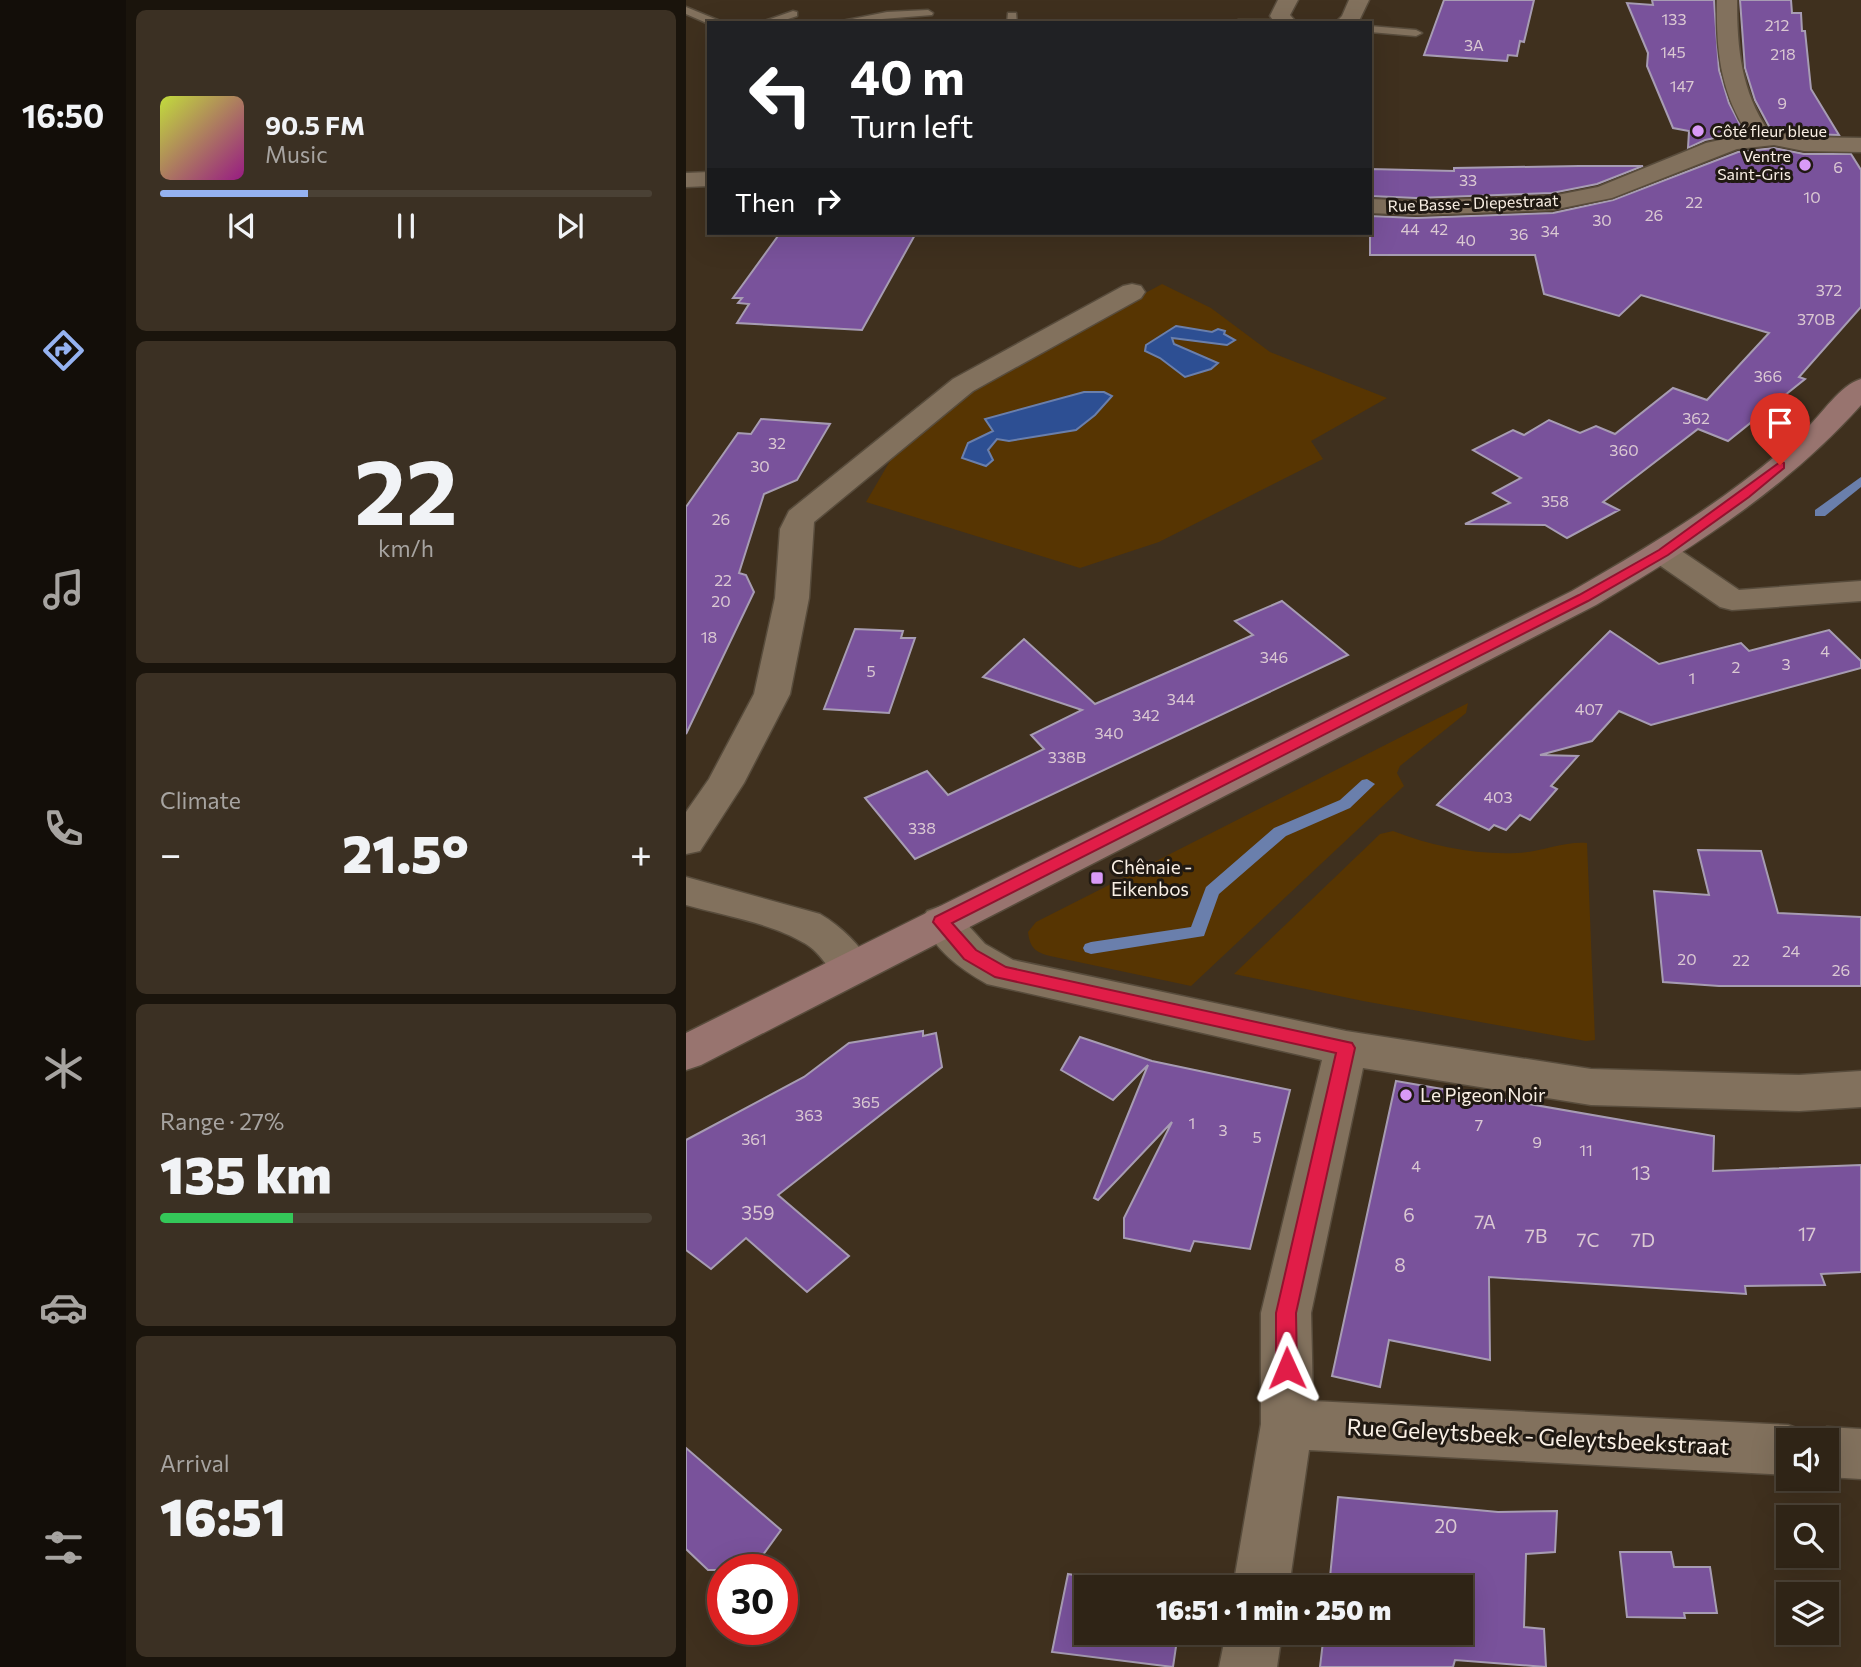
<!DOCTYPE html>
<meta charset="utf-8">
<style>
body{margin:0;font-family:Commissioner,sans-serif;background:#3b3023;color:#f1f3f6;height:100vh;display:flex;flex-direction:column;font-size:26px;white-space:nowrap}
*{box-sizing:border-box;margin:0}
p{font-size:23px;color:#a7a4a1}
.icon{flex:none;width:38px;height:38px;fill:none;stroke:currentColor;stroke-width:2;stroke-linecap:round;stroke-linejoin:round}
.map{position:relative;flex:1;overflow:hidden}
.drawer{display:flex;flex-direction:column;gap:10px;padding:10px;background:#1a140c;width:560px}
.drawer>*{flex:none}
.hud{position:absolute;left:21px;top:21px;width:665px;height:214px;border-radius:0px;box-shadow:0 7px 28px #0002,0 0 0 2px #4a4135;background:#202124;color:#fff;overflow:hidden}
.tools{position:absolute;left:1090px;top:1428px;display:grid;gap:14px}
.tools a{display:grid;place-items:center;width:63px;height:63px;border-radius:0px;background:#2f2416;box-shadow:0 7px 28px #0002,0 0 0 2px #4a4135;font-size:35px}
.speed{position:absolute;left:21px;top:1554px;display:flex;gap:14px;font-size:35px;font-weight:700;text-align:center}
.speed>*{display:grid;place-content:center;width:91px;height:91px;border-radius:50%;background:#2f2416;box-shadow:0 7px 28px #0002,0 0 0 2px #4a4135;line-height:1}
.speed .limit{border:10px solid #d22;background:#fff;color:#111}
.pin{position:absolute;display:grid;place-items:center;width:60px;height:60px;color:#fff;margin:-72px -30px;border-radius:50% 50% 50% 0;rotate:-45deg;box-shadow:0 0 7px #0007}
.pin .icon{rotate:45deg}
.me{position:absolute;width:77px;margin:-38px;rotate:359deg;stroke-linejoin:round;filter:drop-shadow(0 0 5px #0008)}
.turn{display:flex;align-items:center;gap:24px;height:147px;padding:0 28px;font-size:32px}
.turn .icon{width:91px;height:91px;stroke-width:2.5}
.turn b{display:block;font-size:49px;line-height:60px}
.then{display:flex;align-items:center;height:66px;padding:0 28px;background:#0003;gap:14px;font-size:26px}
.big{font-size:52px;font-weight:800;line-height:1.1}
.drawer .widget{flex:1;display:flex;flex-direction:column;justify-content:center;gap:10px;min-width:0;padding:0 24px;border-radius:10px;background:#3b3023}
.drawer .dial{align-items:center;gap:0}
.dial b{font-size:91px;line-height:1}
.song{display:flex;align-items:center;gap:21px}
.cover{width:84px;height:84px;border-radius:10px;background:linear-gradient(135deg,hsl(70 70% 55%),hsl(310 70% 35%))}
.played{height:7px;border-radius:4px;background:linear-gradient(90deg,#95b2f1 30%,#4a4135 30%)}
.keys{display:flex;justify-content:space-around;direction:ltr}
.heat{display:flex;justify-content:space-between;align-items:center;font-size:38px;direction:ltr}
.charge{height:10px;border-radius:5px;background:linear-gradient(90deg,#34c759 27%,#4a4135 0)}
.trip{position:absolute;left:388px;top:1575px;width:399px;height:70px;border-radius:0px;background:#2f2416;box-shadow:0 7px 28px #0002,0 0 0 2px #4a4135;font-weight:800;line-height:70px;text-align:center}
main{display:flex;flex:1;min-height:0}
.tab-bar{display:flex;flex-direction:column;width:126px;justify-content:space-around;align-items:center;background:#130e09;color:#a7a4a1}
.tab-bar .icon{width:49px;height:49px}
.tab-bar .active{color:#95b2f1}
.tab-bar b{font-size:32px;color:#f1f3f6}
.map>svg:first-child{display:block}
</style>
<main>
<nav class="tab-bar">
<b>16:50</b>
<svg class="icon active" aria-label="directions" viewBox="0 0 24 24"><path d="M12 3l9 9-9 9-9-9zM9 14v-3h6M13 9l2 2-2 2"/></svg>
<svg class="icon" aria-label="music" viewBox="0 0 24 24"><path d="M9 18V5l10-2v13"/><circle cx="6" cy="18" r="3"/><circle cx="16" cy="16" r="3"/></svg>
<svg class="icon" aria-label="phone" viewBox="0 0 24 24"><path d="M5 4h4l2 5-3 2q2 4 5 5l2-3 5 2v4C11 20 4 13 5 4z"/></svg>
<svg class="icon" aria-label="climate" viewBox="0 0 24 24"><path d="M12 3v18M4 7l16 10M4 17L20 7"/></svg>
<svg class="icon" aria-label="car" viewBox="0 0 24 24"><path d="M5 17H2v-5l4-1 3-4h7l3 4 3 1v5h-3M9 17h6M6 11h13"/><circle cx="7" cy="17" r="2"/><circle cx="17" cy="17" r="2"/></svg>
<svg class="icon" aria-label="filters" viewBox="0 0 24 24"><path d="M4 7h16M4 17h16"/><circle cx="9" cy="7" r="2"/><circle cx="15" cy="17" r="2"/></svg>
</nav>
<section class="drawer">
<div class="widget">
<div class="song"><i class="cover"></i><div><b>90.5 FM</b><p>Music</p></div></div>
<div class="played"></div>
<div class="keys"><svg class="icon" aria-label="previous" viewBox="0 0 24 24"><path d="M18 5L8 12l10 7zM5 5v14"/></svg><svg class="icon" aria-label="pause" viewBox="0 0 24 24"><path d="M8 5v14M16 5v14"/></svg><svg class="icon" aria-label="next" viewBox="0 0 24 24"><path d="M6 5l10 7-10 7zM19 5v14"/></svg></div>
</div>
<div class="widget dial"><b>22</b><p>km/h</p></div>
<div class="widget"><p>Climate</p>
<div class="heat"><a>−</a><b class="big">21.5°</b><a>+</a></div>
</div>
<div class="widget"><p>Range · 27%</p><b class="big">135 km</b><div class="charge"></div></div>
<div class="widget"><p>Arrival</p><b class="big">16:51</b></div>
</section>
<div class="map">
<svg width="1175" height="1667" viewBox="0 0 1175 1667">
<rect width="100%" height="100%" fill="#3f301e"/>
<g fill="#573502">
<polygon points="476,284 525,308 584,352 701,398 625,441 637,459 473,542 394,568 180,502 211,449 305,376"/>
<path d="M782,703L780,713L714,766L711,773L718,786L505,986L364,956C349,952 344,948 342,932L350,922Z"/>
<path d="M707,831C745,846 789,855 831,853C855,852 878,841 901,843L909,1040L900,1041L677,1001L548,974L694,834Z"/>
</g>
<g fill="#2d4f93" stroke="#6a7fac" stroke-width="2">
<polygon points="490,326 526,332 532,329 539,331 538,334 549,340 541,345 486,338 488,344 532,363 525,369 499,377 474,358 459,351 460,345"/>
<polygon points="398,392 418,392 426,396 409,415 390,430 323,441 311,439 302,450 307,460 300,466 276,458 282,443 307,431 299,419"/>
</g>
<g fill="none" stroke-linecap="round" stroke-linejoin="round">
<g fill="#6a7fac" fill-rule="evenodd">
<polygon points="1175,477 1175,487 1139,516 1129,516 1129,510"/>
<polygon points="681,779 689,784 664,808 600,836 533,894 518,936 405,954 399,952 397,948 399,944 405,942 505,927 520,887 588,828 654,800 676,780"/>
</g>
</g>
<g fill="#79529b" stroke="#a79cb3" stroke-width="2">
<polygon points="758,0 848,0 838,42 834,41 831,56 822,55 821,61 738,55"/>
<polygon points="966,0 1028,0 1033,70 1043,103 1058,132 1019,140 1002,148 1003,131 987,128 961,66 962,53 941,3 967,5"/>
<polygon points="1054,0 1105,0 1106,13 1115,13 1116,31 1119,31 1125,89 1153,135 1118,134 1085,130 1069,100 1059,68"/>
<polygon points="1088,148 1118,154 1165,154 1175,170 1175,307 1113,377 1119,379 1042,441 1012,429 917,502 933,510 881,538 859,525 779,524 824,503 807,493 835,478 787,450 827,430 838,435 863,420 894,433 910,426 929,434 987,388 1021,400 1083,333 955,295 933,316 858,294 849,255 684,255 684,216 730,218 867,213 927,200 1052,152"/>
<polygon points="893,166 957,166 911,184 866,193 730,198 684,196 684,169 768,171 768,168"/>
<polygon points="102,233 230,233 176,330 51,323 63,304 52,303 56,298 47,298 92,236 99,236"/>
<polygon points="75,419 144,424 111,480 78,494 53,573 60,575 68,592 0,734 0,507 52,433 65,434"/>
<polygon points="596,601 662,655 229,859 179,798 241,771 262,795 358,749 345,735 396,710 297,677 338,639 409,704 567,635 549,621"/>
<polygon points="169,629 217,631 215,638 229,638 203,713 138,709"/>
<polygon points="1143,630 1175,661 1175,668 965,725 933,711 906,741 854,755 892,756 865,786 871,789 844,820 834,815 820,830 808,825 803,830 751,805 924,631 973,664 1055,643 1063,651"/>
<polygon points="1012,850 1075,851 1092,913 1175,917 1175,986 1033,986 977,982 968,891 1023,895"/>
<polygon points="237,1031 237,1036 250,1033 256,1067 92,1195 163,1256 121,1292 60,1238 25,1269 0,1250 0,1140 118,1077 163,1043"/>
<polygon points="394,1037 466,1061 604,1090 564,1249 508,1241 504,1251 438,1238 438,1218 486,1122 412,1200 408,1198 462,1065 427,1100 375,1070"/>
<polygon points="710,1081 1028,1136 1027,1171 1175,1165 1175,1272 1135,1274 1139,1285 1059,1286 1060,1294 803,1277 804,1360 703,1340 694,1387 646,1376"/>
<polygon points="0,1448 95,1530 66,1570 22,1570 0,1549"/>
<polygon points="652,1497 812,1512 871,1511 869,1552 840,1554 838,1627 858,1629 860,1667 769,1660 767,1667 634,1667 638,1633 775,1633 775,1587 643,1587"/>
<polygon points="934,1552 985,1552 988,1567 1024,1567 1031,1613 998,1613 999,1618 941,1617"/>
<polygon points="382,1574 469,1587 401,1587 401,1633 492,1633 487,1667 366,1652"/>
</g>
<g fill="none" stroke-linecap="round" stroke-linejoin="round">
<defs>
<g id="service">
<polygon points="0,7 34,21 35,23 23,24 0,14"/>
<polygon points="242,10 247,13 246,15 146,23 201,12"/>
<polygon points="107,11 111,12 111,16 90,23 73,23"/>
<polygon points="322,13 330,13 331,23 321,23"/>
<polygon points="552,20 585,20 590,23 547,23"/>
<polygon points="684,26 730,30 736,33 730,36 684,32"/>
</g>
<g id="minor">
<polygon points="592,0 612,0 604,15 611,23 589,23 584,16"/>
<polygon points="663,0 683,0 672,23 649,23 656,16"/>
<path d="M1031,0H1051C1051,48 1055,91 1083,132L1118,137L1175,138V152L1118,151L1088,145L1051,149L926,198L866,210L730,215L684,213V199L730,201L866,196L912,187L1020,143L1062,134C1034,92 1030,49 1031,0Z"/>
<polygon points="23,172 23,186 0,187 0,173"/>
<polygon points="446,284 455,286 459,292 455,298 287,391 128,522 123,598 104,694 58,783 14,851 0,854 0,812 23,779 68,694 89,598 94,529 103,511 267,379 437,286"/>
<polygon points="977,543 988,546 1053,590 1175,581 1175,601 1046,610 1034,607 966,560 961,553 966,546"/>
<path d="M0,877L134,914C156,927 174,945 187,967L181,978C143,990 146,960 120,944C86,923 39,916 0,905Z"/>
<path d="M255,906L269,911L299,944L327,960L660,1031L905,1069L1113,1075L1175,1071V1107L1113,1111L905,1105L677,1068L625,1313L627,1401L1102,1425L1121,1432L1122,1435L1141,1427L1175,1429V1479L1141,1477V1440H1102V1475L623,1450L603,1587H547L575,1424V1313L636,1060L301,984C271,967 252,952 235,921L241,911Z"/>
<polygon points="540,1633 596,1633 591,1667 533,1667"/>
</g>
<path id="secondary" d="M1175,379V405C1100,489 1006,548 910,605L15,1065L0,1070V1033L886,591C969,543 1051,494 1120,429C1136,414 1154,385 1175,379Z"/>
</defs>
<use href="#service" stroke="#584c3c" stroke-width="3"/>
<use href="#minor" stroke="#584c3c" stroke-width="3"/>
<use href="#secondary" stroke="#584c3c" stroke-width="3"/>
<use href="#service" fill="#82715d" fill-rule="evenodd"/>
<use href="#minor" fill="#82715d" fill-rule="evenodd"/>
<use href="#secondary" fill="#98746f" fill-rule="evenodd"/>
</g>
<polygon fill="#e11d48" stroke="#92132f" stroke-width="2" points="1094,462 1098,463 1098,468 1063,497 982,555 902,601 266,923 290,950 320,967 666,1043 669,1048 610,1313 611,1368 608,1375 601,1378 593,1375 590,1368 590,1313 650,1053 309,977 278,959 247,922 249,917 893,595 973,550"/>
<g fill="#d99af7" stroke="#201912" stroke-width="2.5">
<circle cx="1012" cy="131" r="7"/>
<circle cx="1119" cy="165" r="7"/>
<rect x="404" y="871" width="14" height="14" rx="3.5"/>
<circle cx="720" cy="1095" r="7"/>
</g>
<g text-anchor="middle" stroke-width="6" stroke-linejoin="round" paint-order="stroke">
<g font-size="16" fill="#dac8d2">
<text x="988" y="25">133</text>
<text x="1091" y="31">212</text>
<text x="788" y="51">3A</text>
<text x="987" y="58">145</text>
<text x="1097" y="60">218</text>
<text x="996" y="92">147</text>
<text x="1096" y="109">9</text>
<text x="1152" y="173">6</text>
<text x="782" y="186">33</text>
<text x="1126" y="203">10</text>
<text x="1008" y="208">22</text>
<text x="968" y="221">26</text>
<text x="916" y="226">30</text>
<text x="724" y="235">44</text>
<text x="753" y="235">42</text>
<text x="864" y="237">34</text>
<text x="833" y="240">36</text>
<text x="780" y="246">40</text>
<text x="1143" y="296">372</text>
<text x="1130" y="325">370B</text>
<text x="1082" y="382">366</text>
<text x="1010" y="424">362</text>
<text x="91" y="449">32</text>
<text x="938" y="456">360</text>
<text x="74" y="472">30</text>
<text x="869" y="507">358</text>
<text x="35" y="525">26</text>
<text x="37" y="586">22</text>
<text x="35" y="607">20</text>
<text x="23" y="643">18</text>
<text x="1139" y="657">4</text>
<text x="588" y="663">346</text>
<text x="1100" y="670">3</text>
<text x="1050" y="673">2</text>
<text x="185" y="677">5</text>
<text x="1006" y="684">1</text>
<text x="495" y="705">344</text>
<text x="903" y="715">407</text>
<text x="460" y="721">342</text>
<text x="423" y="739">340</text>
<text x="381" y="763">338B</text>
<text x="812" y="803">403</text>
<text x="236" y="834">338</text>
<text x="1105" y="957">24</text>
<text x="1001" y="965">20</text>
<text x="1055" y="966">22</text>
<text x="1155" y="976">26</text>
<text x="180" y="1108">365</text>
<text x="123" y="1121">363</text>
<text x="506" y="1129">1</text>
<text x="793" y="1131">7</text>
<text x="537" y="1136">3</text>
<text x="571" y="1143">5</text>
<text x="68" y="1145">361</text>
<text x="851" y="1148">9</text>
<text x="900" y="1156">11</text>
<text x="730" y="1172">4</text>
</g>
<g font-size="16" fill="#faf0e5" stroke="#201912" text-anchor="start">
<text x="1026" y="137">Côté fleur bleue</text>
<text x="1105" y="162" text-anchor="end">Ventre<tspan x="1105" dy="18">Saint-Gris</tspan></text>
</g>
<g font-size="16" fill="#faf0e5" stroke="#201912">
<text transform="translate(787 203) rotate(-2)" y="6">Rue Basse - Diepestraat</text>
</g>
<g font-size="19" fill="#faf0e5" stroke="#201912" text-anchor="start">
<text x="425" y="874">Chênaie -<tspan x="425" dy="22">Eikenbos</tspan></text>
<text x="734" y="1102">Le Pigeon Noir</text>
</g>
<g font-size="19" fill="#dac8d2">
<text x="955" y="1180">13</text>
<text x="72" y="1220">359</text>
<text x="723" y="1222">6</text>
<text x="799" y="1229">7A</text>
<text x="1121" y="1241">17</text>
<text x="850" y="1243">7B</text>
<text x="902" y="1247">7C</text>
<text x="957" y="1247">7D</text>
<text x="714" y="1272">8</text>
<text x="760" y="1533">20</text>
</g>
<g font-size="23" fill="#faf0e5" stroke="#201912">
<text transform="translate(852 1437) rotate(3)" y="8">Rue Geleytsbeek - Geleytsbeekstraat</text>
</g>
</g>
</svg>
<div class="tools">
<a><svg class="icon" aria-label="sound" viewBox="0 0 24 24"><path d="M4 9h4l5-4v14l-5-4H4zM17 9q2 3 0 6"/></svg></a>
<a><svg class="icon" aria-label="search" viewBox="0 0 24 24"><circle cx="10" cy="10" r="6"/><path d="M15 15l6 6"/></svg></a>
<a><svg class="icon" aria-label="layers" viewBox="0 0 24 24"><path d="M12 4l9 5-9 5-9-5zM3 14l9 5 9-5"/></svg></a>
</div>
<div class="speed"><div class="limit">30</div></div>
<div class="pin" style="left:1094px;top:465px;background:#d93025"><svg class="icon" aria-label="arrive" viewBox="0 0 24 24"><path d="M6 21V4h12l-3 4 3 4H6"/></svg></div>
<svg class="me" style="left:601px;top:1368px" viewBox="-20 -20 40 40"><path d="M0-17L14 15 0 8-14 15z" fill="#e11d48" stroke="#fff" stroke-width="4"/></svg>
<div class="trip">16:51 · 1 min · 250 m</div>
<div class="hud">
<div class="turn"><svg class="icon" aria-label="left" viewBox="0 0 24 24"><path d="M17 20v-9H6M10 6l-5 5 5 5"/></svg><div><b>40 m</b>Turn left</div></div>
<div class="then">Then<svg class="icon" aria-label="right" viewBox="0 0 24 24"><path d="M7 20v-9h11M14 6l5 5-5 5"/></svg></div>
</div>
</div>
</main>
